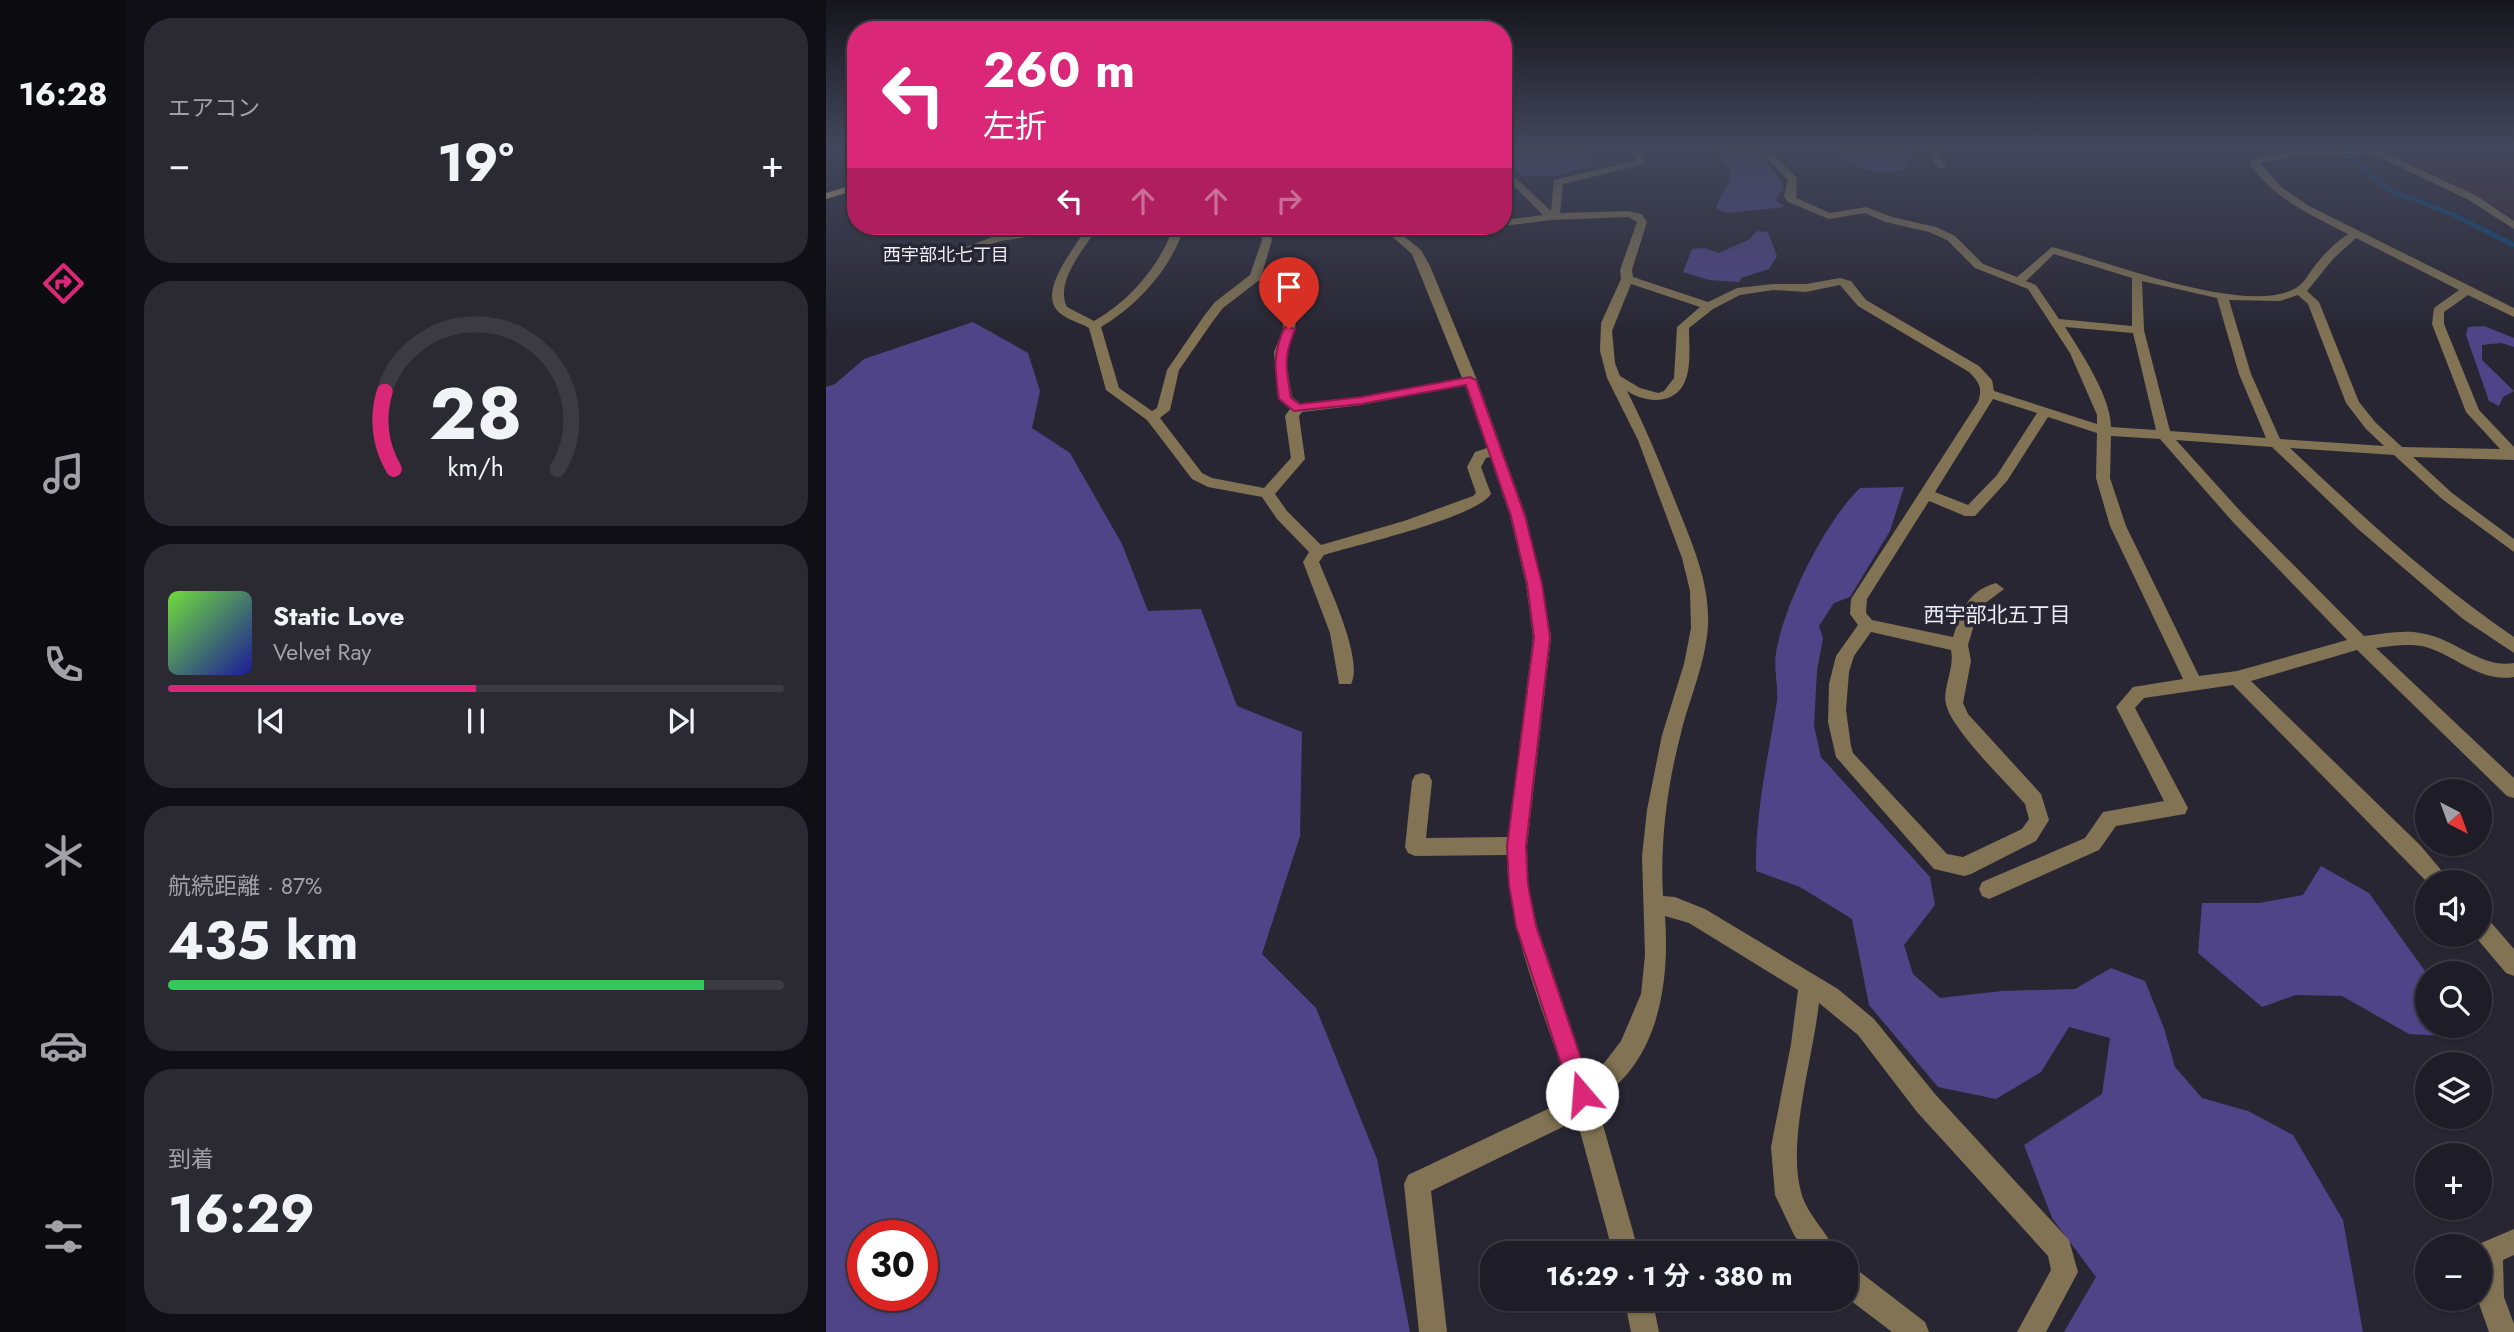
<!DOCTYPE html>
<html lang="ja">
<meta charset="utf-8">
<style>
body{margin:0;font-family:Jost,"Noto Sans JP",sans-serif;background:#2b2932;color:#f1f3f6;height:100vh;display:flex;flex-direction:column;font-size:26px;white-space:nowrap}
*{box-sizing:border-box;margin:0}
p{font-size:23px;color:#a1a1a7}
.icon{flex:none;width:38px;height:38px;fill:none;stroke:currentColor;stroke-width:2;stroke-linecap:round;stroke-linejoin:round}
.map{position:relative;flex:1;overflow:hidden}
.sheet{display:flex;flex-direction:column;gap:18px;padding:18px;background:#100f15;width:700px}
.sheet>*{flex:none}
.guide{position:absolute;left:21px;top:21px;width:665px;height:214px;border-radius:28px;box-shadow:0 2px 5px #0004,0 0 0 2px #3c3a43;background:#db2777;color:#fff;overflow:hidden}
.needle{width:46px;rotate:139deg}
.controls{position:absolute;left:1589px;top:779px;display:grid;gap:14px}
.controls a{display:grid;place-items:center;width:77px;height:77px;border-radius:50%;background:#1e1c26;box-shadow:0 2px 5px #0004,0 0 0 2px #3c3a43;font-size:35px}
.speed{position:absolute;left:21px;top:1220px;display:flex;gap:14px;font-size:35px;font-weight:700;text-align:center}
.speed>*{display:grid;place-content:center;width:91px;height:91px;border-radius:50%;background:#1e1c26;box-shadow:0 2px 5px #0004,0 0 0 2px #3c3a43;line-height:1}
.speed .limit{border:10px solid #d22;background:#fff;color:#111}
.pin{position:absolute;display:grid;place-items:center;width:60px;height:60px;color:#fff;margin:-72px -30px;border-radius:50% 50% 50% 0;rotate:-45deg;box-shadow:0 0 7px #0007}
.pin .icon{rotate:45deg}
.me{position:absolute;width:77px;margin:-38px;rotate:342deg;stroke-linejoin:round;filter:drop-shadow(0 0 5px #0008)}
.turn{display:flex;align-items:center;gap:24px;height:147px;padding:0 21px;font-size:32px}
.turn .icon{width:91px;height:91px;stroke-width:2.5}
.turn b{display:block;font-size:49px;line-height:60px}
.lanes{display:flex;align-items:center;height:66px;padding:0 21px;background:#0003;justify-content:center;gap:35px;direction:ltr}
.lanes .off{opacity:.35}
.big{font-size:52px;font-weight:700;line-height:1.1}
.sheet .tile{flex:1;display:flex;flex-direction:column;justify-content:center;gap:10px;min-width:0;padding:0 24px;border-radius:28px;background:#2b2932}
.sheet .dial{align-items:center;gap:0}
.dial svg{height:182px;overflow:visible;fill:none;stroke:#3c3a43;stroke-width:7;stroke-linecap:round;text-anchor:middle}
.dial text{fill:#f1f3f6;stroke:none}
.song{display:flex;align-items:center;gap:21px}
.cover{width:84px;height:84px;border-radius:10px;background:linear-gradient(135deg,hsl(100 70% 55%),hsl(240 70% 35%))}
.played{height:7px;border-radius:4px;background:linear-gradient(90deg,#db2777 50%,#3c3a43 50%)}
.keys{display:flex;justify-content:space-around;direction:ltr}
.heat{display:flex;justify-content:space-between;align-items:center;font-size:38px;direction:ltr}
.charge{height:10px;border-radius:5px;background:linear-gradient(90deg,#34c759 87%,#3c3a43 0)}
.trip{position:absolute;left:654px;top:1241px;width:378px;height:70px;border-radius:28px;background:#1e1c26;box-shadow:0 2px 5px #0004,0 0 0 2px #3c3a43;font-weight:700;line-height:70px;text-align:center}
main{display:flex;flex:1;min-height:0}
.tabs{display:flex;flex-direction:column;width:126px;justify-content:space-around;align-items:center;background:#0c0b0f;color:#a1a1a7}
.tabs .icon{width:49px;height:49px}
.tabs .current{color:#db2777}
.tabs b{font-size:32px;color:#f1f3f6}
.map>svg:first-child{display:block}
</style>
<main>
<nav class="tabs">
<b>16:28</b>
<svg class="icon current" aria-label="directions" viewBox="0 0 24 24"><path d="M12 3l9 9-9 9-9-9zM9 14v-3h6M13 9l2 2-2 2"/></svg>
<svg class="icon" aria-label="music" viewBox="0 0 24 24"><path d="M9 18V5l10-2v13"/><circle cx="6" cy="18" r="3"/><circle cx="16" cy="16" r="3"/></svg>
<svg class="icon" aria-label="phone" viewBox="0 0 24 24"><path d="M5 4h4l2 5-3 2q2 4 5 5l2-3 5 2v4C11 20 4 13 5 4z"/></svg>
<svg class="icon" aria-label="climate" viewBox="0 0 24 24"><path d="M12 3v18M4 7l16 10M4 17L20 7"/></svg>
<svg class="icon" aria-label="car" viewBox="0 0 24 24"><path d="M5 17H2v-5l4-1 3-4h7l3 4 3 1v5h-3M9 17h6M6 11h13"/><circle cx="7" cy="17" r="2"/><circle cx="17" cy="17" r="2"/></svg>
<svg class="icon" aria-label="filters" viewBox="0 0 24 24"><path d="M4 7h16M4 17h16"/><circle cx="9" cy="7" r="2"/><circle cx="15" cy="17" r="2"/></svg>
</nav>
<section class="sheet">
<div class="tile"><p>エアコン</p>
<div class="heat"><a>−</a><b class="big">19°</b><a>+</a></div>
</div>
<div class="tile dial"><svg viewBox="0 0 100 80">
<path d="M14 69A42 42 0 1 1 86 69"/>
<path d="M14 69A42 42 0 0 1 10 35" stroke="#db2777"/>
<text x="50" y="56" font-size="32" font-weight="700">28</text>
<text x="50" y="72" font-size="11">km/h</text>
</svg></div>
<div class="tile">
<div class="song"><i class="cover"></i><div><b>Static Love</b><p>Velvet Ray</p></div></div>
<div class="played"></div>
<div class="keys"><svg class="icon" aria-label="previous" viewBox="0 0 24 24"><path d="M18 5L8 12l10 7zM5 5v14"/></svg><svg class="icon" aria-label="pause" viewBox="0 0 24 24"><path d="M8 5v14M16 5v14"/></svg><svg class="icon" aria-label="next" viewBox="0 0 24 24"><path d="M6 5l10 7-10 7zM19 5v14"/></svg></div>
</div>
<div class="tile"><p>航続距離 · 87%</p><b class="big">435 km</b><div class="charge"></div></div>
<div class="tile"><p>到着</p><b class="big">16:29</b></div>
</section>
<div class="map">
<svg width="1688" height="1332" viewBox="0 0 1688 1332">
<rect width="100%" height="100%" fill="#282633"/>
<polygon fill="#3b2a33" points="1568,148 1688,148 1688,217 1632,186 1562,155"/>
<g fill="#4f4487" fill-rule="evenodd">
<polygon points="677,148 754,148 769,165 728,176 696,176 677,155"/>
<path d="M890,148H927L944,165L958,187L950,200L959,207L901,213L890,208C904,174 913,181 890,148Z"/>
<path d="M1008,148H1082L1084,158L1078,165L1081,169C1055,176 1024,171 1008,148Z"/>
<polygon points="930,231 942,232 951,256 943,269 915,278 913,282 883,280 857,272 866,249 878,248 893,253 924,239"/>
<path d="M147,322L202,353L214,391L206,428L244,453L296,544L322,611L375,609L411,706L476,732L474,836L436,954L490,1008L551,1159L584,1332H0V387L9,384L38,359ZM37,1236H96V1295H37Z"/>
<polygon points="1658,326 1688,338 1688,347 1675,343 1656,345 1656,360 1688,391 1677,397 1673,406 1663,401 1640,335 1642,327"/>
<path d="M1078,487L1064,531L1024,597L1008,603L993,626L997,638L991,671L988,726L995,757L1104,877L1109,905L1078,945L1087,974L1114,998L1176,991L1249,989L1285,968L1319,981L1338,1028L1349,1067L1376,1098L1422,1111L1467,1135L1517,1220L1537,1332H1238L1270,1277L1226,1218L1198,1145L1276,1094L1284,1038L1243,1027L1215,1072L1170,1099L1112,1087L1043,1005L1026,919L974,887L930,871C929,816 941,762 950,707C954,689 947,671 950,653C958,604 999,522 1034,488Z"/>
<polygon points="1495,866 1543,893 1601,974 1601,1026 1616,1026 1618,1036 1583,1034 1516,996 1470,995 1436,1007 1372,953 1376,903 1433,903 1477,895"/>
</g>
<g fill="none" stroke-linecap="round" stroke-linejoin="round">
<polyline stroke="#03497f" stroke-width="4.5" points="1511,148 1565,191 1626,214 1688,245"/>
<g fill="#817353" fill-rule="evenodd">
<path d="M802,148H813L818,153L819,164L737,184L734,213L802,211L816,214L821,222L806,270L807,277L882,302L911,288L947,284H980L1014,278L1025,281L1040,300L1153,366L1166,380L1168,391L1271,424V415L1244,353L1202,289L1149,268L1121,240L1103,232L1059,222L1039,213L1003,219L962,202L958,196L962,180L931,148H941L971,178L970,198L1004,213L1040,207L1066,217L1110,227L1129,236L1157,264L1191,277L1226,247C1281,261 1420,317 1470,288C1479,283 1484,271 1491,263C1500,252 1510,242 1522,234C1485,215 1446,198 1423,162L1432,157L1464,151L1548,148L1651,196L1688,221V229L1643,200L1544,153L1464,157L1434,163L1454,186L1483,206L1688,308V317L1642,295L1618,312V324L1653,410L1688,447V460L1587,457L1626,493L1688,539V552L1616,499L1568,455L1464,448C1535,515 1607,582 1688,637V653L1637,619L1532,529L1446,447L1350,440L1416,513L1538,636C1558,634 1579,629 1599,634C1630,640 1657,669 1688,663V677C1655,683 1630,656 1600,647C1584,643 1566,646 1550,648L1688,778V798L1681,796L1531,650L1425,681L1595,846L1625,882H1601L1407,685L1318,698L1309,708L1362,808L1359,814L1290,826L1273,850L1170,896L1163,899L1156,896L1153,889L1156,882L1259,838L1277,812L1338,801L1290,707L1307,687L1357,679L1284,526L1270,478L1271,433L1222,417L1181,481L1149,516H1139L1103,501L1041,599L1040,613L1046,620L1127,637C1136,611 1140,592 1170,583L1178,589L1153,608L1142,645L1145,661L1137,703L1142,714L1215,794L1223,820L1210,841L1145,874L1138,876L1108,869L1010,757L1002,722L1003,684L1010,656L1032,625L1024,614L1025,599L1152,402C1157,388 1153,382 1143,372L1032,306L1014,285L980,292L947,290L914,295L887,309L863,328C863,353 869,392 838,399C826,402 812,398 801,391C819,426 833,461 848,498C864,539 884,580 882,625C880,662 864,697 855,733C841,786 834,842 837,896L849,897L879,909L1012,989L1048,1019L1109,1094L1243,1240L1252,1272L1220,1332H1191L1225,1270L1222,1256L1091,1112L1032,1035L993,1003C987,1058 961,1141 975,1192C981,1215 1001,1231 1010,1253H981L968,1235L949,1195L945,1147L965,1044L972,990L863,923L839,916C844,981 833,1064 770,1100L813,1253H787L751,1120L605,1191L621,1332H593L578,1184L582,1175L745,1098C722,1018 683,940 681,855L589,856L582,853L579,847L586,781L589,775L596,773L603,775L606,781L600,838L682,837L707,637L700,584L684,516L664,457L660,458L655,467L665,494C649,518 530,545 498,555L493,562C503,587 538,660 525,684H513L504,633L477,562L483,552L451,519L436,497L382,487L366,479L321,420L280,390L263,328C253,322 237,319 230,309C214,287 251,245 262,226H272C260,248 228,280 241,307L268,321C304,301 334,265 348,226H358C347,267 311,306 275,327L293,388L326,411L331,408L341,370L378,316L389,302L424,275L436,240L432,226H442L446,240L436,274C468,276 474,299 469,328C468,337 461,345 461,354C460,368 464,383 466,397L475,404L535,397L636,378L586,254L554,226H565L595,250L604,266L651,380L700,516L716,584L725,637L701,846L702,885L711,926L762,1077L779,1062L795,1041L815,994L819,955L816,856L821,810L836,735L858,664L865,628L864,591L856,558L812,440L781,378L774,351L775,323L795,279L794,270L811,222L802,217L725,220L677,226H675L677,220L717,215L677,175V166L725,211L728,180L811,160ZM1530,238L1633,290L1608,308L1606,324L1640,412L1674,449L1576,447L1550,423L1533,402L1493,302L1481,291L1507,259ZM1228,254L1306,278V326L1233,319L1210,285L1200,281ZM432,281H446L452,285L458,303L457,329L448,352L452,399L464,409L459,416L465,458L438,488L386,478L376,473L334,418L344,410L353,370L387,321L397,308ZM1316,281L1391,298L1413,374L1440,438L1344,431L1318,330ZM805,284L874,307L851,327L848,378L838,391L832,393L814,388L794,376L789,363L786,331ZM1472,295L1482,304L1520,403L1540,429L1558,446L1454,439L1425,374L1403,300L1454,301ZM1239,327L1307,333L1330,430L1285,427C1285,397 1255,352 1239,327ZM639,385L661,448L649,452L641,467L650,493L647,496L578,521L495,545L461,511L449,494L479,459L473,416L476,412L535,405ZM1167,399L1211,413L1171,475L1142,505L1109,492ZM1285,436L1334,439L1406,521L1521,640L1411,671L1373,676L1300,526L1284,478ZM1045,632L1125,650C1129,668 1116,689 1120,704C1125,729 1180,782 1199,804L1203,819L1196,829L1137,857L1121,854L1027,753L1025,746L1020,710L1023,672L1028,656Z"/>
<polygon points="1100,148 1110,148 1120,166 1118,168 1112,168"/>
<polygon points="233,226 258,226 253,229 175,241 119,260 113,257 169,236"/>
<polygon points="1654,916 1662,919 1688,949 1688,976 1680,973 1647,934 1654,934"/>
<polygon points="1688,1229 1688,1255 1677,1260 1678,1297 1688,1324 1688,1332 1663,1332 1651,1298 1654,1298 1653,1246 1655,1243"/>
<polygon points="1020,1266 1030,1269 1099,1322 1103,1332 1066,1332 1020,1297"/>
<polygon points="798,1298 826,1298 833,1332 805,1332"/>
</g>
<polygon fill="#dbbf7a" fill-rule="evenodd" points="30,184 30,190 0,199 0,193"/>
</g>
<polygon fill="#5d3e21" points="87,226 121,226 98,234"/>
<polygon fill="#412d1f" points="92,226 121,226 98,234"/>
<linearGradient id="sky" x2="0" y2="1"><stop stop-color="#16151c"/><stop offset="0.44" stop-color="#42475b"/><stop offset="1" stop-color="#42475b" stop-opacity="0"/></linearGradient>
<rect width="1688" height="334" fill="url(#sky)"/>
<path fill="#db2777" stroke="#8e194d" stroke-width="2" d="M459,327L469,329C457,358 460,368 465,398L474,404L535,397L644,377L650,380L699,516L716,584L724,637L700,846L702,885L710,926L767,1094L764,1102L756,1105L748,1102L745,1094L690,926L683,885L681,846L708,637L701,584L685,516L640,385L535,404L468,411L453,399C449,372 446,352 459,327Z"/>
<g text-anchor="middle" stroke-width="7" stroke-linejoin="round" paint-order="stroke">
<g font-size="18" fill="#ededf5" stroke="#282633">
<text x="120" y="261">西宇部北七丁目</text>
</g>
<g font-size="21" fill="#ededf5" stroke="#282633">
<text x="1171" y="622">西宇部北五丁目</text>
</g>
</g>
</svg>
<div class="controls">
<a><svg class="needle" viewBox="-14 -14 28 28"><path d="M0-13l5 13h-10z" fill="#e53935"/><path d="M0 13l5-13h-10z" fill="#a1a1a7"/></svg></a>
<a><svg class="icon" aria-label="sound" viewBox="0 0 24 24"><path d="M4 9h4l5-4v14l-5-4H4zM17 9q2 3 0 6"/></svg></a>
<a><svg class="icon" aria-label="search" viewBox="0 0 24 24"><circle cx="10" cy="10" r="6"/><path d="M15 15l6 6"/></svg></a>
<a><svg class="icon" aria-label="layers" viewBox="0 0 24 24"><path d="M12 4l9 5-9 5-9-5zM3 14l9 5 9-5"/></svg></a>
<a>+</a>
<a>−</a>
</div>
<div class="speed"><div class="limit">30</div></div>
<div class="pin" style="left:463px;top:329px;background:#d93025"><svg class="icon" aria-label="arrive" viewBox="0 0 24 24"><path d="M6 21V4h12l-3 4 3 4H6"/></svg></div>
<svg class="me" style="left:756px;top:1094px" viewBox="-20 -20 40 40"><circle r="19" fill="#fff"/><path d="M0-13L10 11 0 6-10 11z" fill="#db2777"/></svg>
<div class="trip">16:29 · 1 分 · 380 m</div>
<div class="guide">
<div class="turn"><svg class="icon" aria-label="left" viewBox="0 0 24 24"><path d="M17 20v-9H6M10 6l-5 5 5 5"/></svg><div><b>260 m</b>左折</div></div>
<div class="lanes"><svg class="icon" aria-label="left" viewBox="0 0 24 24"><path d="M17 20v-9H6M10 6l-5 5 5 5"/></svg><svg class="icon off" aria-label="ahead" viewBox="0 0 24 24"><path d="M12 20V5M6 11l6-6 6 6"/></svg><svg class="icon off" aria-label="ahead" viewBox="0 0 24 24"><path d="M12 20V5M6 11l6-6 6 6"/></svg><svg class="icon off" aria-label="right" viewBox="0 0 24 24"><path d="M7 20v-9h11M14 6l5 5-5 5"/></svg></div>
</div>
</div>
</main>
